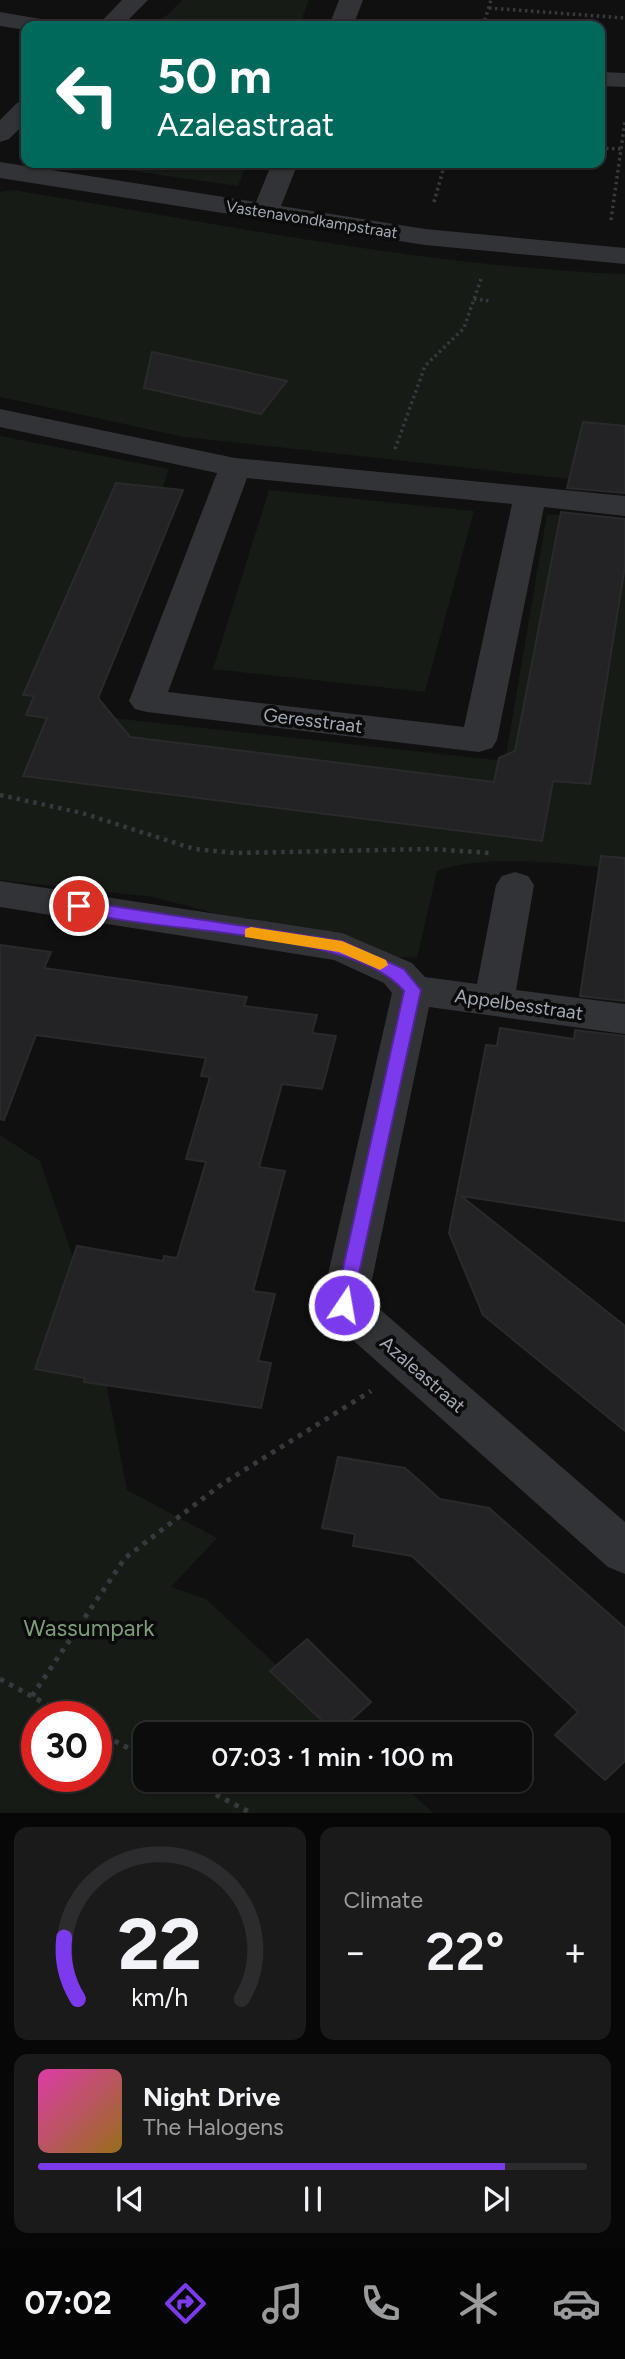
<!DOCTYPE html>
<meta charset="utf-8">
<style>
body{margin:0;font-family:Figtree,sans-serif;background:#1a1a1b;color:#f1f3f6;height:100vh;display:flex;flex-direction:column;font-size:26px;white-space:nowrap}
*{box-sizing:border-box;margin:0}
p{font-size:23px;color:#9a9b9d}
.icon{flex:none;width:38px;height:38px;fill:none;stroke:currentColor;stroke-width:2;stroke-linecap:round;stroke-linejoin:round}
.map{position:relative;height:1813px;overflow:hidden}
.panel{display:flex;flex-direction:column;gap:14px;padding:14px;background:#070707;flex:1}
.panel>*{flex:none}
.top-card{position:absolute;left:21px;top:21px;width:584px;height:147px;border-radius:14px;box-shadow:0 2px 5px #0004,0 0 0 2px #2c2c2e;background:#00695c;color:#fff;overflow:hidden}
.speed{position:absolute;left:21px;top:1701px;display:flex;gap:14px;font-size:35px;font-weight:700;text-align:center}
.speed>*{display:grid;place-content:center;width:91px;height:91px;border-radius:50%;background:#0c0c0d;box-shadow:0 2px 5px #0004,0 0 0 2px #2c2c2e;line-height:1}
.speed .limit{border:10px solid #d22;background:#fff;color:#111}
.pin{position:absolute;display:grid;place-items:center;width:60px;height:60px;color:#fff;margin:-30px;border:4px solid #fff;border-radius:50%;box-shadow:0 2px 7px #0007}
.me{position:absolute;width:77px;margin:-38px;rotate:12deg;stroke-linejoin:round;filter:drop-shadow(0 0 5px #0008)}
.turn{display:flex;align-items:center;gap:24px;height:147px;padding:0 21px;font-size:32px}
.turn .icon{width:91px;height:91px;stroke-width:2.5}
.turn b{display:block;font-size:49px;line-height:60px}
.big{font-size:52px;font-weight:600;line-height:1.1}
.panel .tile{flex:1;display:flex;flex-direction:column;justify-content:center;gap:10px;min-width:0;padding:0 24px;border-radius:14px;background:#1a1a1b}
.panel .dial{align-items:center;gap:0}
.dial svg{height:182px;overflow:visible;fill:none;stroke:#2c2c2e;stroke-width:7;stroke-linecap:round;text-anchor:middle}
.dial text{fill:#f1f3f6;stroke:none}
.song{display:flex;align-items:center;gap:21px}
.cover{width:84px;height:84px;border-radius:10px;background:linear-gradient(135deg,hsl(320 70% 55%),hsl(40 70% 35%))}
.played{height:7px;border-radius:4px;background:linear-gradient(90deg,#7c3aed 85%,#2c2c2e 85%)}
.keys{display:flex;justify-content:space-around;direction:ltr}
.heat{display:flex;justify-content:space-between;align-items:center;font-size:38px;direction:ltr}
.panel .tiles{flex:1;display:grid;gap:14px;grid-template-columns:1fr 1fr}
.tile:last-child{grid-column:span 2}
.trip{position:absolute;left:133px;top:1722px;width:399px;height:70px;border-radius:14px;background:#0c0c0d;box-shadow:0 2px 5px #0004,0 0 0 2px #2c2c2e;font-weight:600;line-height:70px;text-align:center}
.tab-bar{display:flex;height:112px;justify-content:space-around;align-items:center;background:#050505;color:#9a9b9d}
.tab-bar .icon{width:49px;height:49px}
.tab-bar .on{color:#7c3aed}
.tab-bar b{font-size:32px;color:#f1f3f6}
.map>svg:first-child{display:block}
</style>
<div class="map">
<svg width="625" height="1813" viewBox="0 0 625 1813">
<rect width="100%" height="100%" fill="#101011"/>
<g fill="#161b16" fill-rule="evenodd">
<polygon points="182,0 309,0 299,26 156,26"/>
<polygon points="78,163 247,163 238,186"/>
<path d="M13,190C216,223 419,266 625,274V485L184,437L0,397V192Z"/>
<path d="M0,436L169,469L85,715L505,761L547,514L625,522V870C576,864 481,853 437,871L417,958L378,956L153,897L0,880Z"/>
<polygon points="269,490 474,511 425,692 213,669"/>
<path d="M0,1135L40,1161L93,1315L127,1490L217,1538L171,1587L206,1599L350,1734H145V1780H398L433,1813H0ZM37,1717H96V1776H37Z"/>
</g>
<g fill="#232325" stroke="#2a2a2d" stroke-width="2">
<polygon points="152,352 287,381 261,414 144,388"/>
<polygon points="583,422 625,426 625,493 567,488"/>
<polygon points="116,483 183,490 98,698 130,737 494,782 499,758 515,751 561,512 625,519 625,566 590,784 553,781 542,841 23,776 47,718 26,715 34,696 23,695"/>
<polygon points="601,856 625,858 625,1001 580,996"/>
<polygon points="0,945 51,952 44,968 247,997 244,1006 317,1015 312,1033 336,1036 322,1089 282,1084 259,1167 285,1171 253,1291 275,1294 258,1361 271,1363 261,1408 84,1382 85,1378 35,1369 77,1246 163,1261 164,1256 177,1258 206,1162 186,1159 210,1077 201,1076 206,1058 36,1035 4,1120 0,1119"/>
<polygon points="500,1028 574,1039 575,1030 625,1036 625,1221 461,1196 625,1326 625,1431 483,1315 449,1233 486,1045 497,1046"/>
<polygon points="338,1457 405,1468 440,1499 489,1508 625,1628 625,1761 605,1780 555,1735 578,1712 412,1556 353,1546 355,1534 322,1528"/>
<polygon points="307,1639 371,1702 336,1734 270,1671"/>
</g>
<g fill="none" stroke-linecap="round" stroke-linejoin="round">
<g stroke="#373a3d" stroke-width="3.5" stroke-dasharray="2.5 3.5" stroke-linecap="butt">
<polyline points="489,8 625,18"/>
<polyline points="483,26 491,0"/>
<polyline points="600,148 622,149"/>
<polyline points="434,202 445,163"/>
<polyline points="611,220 625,121"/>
<polyline points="474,299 491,301"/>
<polyline points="395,449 425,366 464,328 482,276"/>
</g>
<polyline stroke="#373a3d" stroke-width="4.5" stroke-dasharray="3.5 5" stroke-linecap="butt" points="0,795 82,813 194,849 236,853 430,849 490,853"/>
<g stroke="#373a3d" stroke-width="5" stroke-dasharray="4.5 6" stroke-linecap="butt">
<polyline points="0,1679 70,1717"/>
<polyline points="32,1696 125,1558 222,1484 371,1391"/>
<polyline points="96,1731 145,1757"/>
<polyline points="188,1780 251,1813"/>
</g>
<g fill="#313336" fill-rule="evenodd">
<polygon points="122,0 148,0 122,26 97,26"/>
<polygon points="339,0 363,0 353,26 329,26"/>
<polygon points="0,12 52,21 56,26 26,26 26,30 0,26"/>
<polygon points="600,72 625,73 625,87 600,86"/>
<polygon points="26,100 26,122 9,139 0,142 0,120 17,103"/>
<polygon points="0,162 256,202 272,163 298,163 281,206 425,229 625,248 625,264 425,245 0,178"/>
<path d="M0,409L235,458L625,496V516L544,507L497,740L492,748L479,752L147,712L135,709L129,701L217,473L0,427ZM247,478L512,504L464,727L168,692Z"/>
<polygon points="515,872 528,876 534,885 516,990 625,1004 625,1034 429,1007 368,1299 625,1522 625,1574 608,1567 328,1318 321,1305 392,993 384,983 334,960 0,907 0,881 342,933 412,963 425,977 477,984 496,885 502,876"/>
</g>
</g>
<path fill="#7c3aed" stroke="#51269a" stroke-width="2" d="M79,901L342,941L404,969L421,990L351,1310L344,1312L335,1305L404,991C353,929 154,934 73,910L71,906Z"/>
<polygon fill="#f59e0b" points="251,927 342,941 386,960 388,965 380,970 339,952 245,937 245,929"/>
<g text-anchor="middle" stroke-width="7" stroke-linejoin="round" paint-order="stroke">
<g font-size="16" fill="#a1a9b2" stroke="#0b0b0c">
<text transform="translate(312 219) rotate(9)" y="6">Vastenavondkampstraat</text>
</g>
<g font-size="19" fill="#a1a9b2" stroke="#0b0b0c">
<text transform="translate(313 720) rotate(7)" y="7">Geresstraat</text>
<text transform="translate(519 1004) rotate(8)" y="7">Appelbesstraat</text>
<text transform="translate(423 1374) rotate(41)" y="7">Azaleastraat</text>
</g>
<g font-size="23" fill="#7d9d78" stroke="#0b0b0c">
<text x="89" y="1636">Wassumpark</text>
</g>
</g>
</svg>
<div class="speed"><div class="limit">30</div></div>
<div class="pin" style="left:79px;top:906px;background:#d93025"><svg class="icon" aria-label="arrive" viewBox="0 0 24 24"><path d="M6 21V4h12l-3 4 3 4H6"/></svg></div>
<svg class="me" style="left:344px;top:1305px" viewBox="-20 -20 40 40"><circle r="17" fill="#7c3aed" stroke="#fff" stroke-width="3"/><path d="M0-11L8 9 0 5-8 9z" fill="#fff"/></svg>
<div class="trip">07:03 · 1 min · 100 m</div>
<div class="top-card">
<div class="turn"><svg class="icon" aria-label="left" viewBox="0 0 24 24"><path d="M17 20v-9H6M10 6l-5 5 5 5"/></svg><div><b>50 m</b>Azaleastraat</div></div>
</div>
</div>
<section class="panel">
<div class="tiles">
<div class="tile dial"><svg viewBox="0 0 100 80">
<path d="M14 69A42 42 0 1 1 86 69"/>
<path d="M14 69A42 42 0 0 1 8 42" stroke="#7c3aed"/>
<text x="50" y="56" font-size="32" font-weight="700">22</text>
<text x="50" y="72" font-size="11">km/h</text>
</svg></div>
<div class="tile"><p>Climate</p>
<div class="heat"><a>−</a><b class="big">22°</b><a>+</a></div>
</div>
<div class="tile">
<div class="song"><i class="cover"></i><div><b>Night Drive</b><p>The Halogens</p></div></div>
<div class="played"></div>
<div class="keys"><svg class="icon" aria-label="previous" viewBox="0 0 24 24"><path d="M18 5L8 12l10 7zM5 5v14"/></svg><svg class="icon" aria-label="pause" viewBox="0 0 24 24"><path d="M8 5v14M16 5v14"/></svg><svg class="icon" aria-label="next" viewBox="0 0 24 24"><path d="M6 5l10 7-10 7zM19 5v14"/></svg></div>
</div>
</div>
</section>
<nav class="tab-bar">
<b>07:02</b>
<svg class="icon on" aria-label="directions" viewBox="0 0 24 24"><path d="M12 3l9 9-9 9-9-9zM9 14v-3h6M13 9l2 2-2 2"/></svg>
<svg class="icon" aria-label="music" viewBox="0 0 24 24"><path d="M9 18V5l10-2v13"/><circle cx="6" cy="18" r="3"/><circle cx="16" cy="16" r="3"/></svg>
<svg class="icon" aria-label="phone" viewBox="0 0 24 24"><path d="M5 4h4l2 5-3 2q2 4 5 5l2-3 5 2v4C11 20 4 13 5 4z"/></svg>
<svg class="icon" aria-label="climate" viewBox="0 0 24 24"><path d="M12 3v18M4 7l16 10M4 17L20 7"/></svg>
<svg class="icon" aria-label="car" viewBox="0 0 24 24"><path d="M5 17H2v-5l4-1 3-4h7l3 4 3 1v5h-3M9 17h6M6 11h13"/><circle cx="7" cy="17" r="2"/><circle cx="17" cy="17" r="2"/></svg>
</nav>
